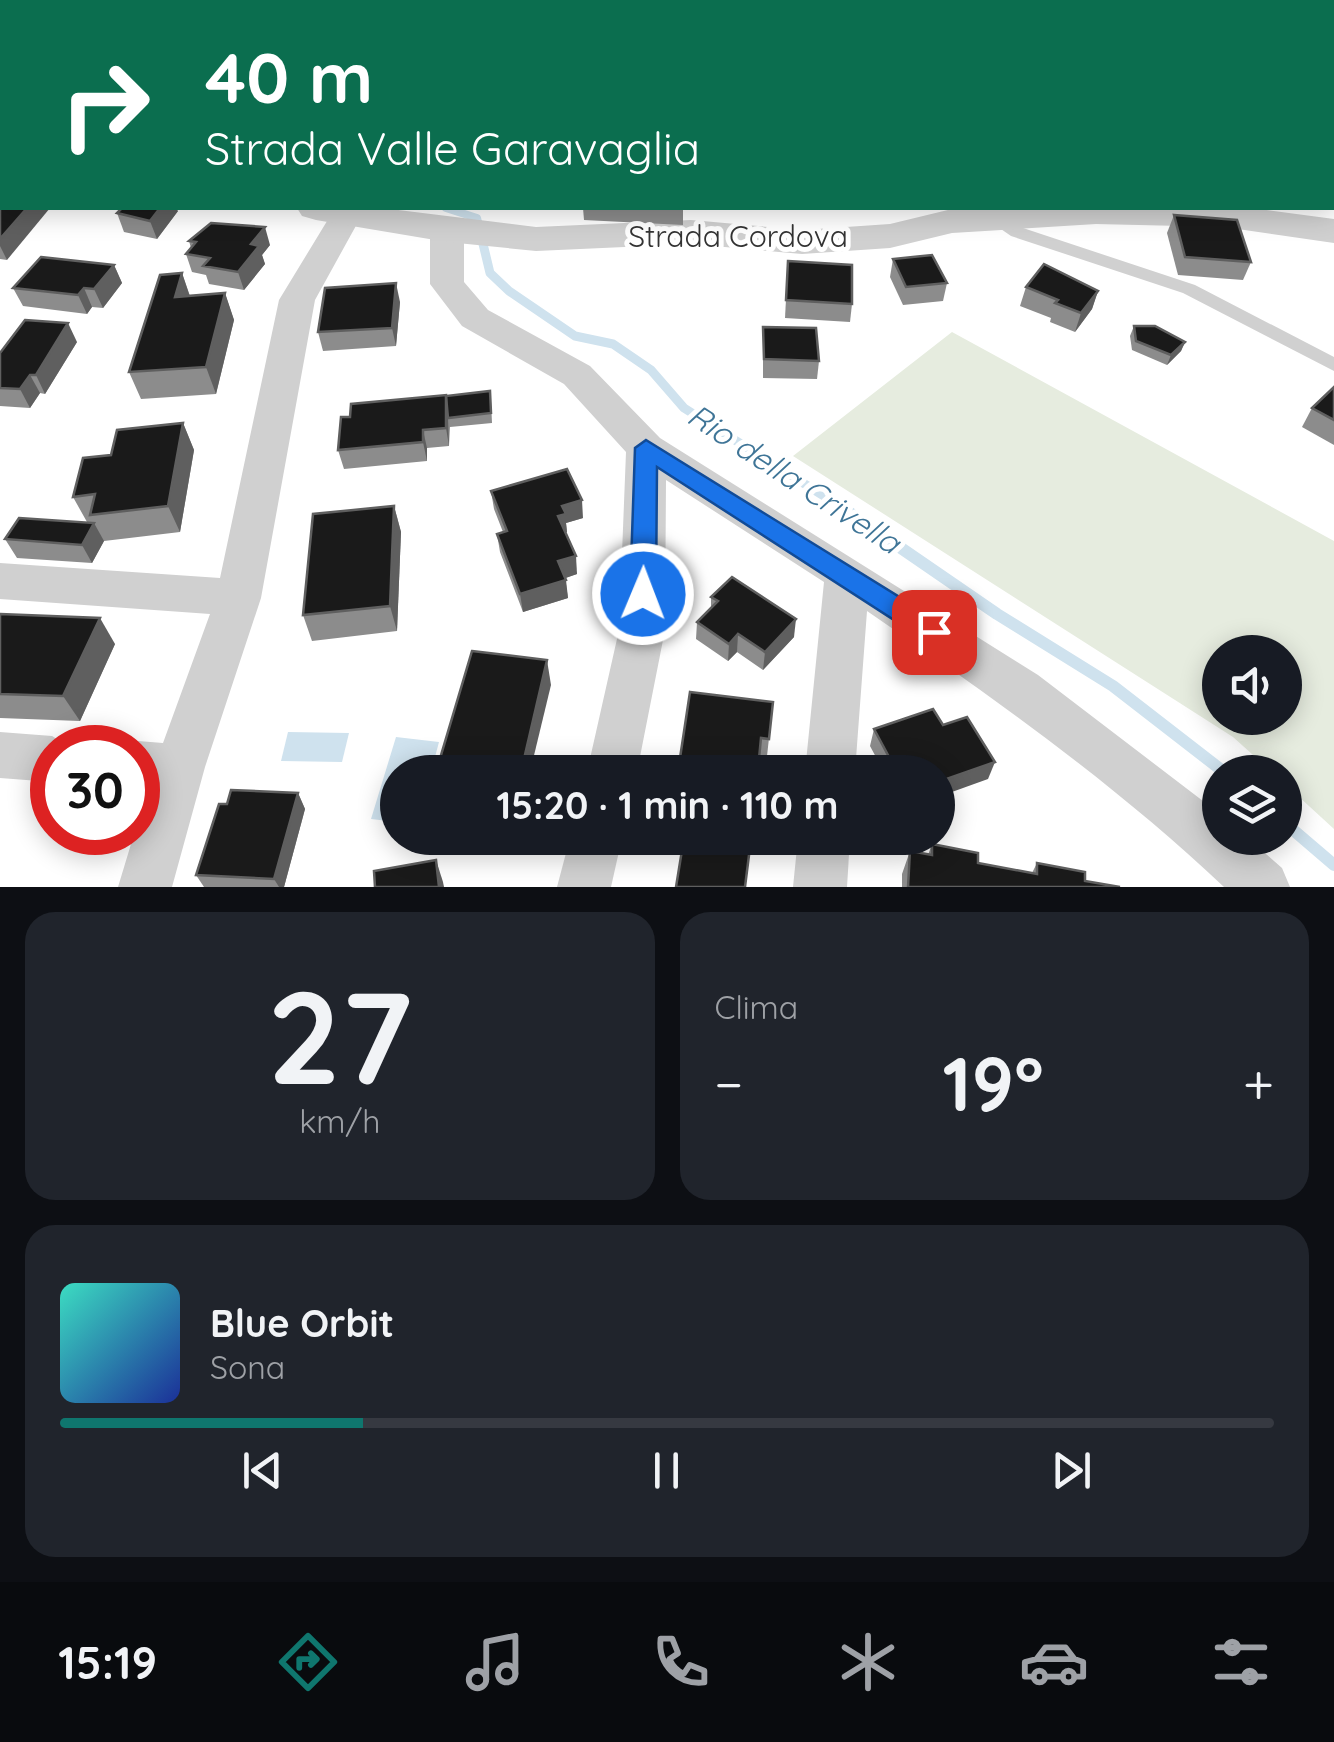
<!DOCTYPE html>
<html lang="it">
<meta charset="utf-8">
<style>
body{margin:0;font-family:Quicksand,sans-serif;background:#20242c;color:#f1f3f6;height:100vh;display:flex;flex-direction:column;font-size:38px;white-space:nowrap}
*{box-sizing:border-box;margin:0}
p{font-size:32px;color:#9ea1a6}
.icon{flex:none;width:55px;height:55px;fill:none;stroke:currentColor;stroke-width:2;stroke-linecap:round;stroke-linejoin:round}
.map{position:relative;height:887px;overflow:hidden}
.panel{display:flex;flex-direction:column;gap:25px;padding:25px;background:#0d0f14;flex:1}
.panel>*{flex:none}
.top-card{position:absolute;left:0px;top:0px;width:1335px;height:210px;box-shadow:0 5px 25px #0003;background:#0b6e4f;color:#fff;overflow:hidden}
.controls{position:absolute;left:1202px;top:635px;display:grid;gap:20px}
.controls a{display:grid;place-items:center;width:100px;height:100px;border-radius:50%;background:#171b24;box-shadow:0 5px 25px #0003;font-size:50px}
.speed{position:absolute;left:30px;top:725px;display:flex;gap:20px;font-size:50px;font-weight:700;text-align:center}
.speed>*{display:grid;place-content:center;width:130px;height:130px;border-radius:50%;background:#171b24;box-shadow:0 5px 25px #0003;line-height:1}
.speed .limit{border:15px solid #d22;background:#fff;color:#111}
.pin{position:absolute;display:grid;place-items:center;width:85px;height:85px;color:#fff;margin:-42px;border-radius:20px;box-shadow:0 5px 15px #0006}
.me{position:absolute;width:110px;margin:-55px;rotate:1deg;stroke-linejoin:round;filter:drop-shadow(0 0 8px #0008)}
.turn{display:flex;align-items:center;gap:35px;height:210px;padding:0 40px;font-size:45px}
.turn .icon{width:130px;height:130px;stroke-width:2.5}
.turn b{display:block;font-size:70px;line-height:85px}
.big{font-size:75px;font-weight:700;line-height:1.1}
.panel .tile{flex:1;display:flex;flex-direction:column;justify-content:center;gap:15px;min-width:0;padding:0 35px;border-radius:30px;background:#20242c}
.panel .dial{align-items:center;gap:0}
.dial b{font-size:130px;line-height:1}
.song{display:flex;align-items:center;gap:30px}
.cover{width:120px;height:120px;border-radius:15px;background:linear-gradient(135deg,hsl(170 70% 55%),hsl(230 70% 35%))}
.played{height:10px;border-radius:5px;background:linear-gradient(90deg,#0f766e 25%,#363941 25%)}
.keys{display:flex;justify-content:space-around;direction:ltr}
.heat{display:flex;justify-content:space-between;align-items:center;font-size:55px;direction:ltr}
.panel .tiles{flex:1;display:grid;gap:25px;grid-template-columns:1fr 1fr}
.tile:last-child{grid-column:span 2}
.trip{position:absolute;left:380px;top:755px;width:575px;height:100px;border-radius:50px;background:#171b24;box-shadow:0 5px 25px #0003;font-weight:700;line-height:100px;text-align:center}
.tab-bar{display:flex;height:160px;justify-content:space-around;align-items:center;background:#090b0e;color:#9ea1a6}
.tab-bar .icon{width:70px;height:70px}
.tab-bar .active{color:#0f766e}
.tab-bar b{font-size:45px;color:#f1f3f6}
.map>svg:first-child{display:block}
</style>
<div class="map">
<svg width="1334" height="887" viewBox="0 0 1334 887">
<rect width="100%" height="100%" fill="#fff"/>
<path fill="#e6ecdf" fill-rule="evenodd" d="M952,332L1334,541V829L1285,784V772H1272L1233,737L793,456ZM1220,652H1285V718H1220Z"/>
<g fill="#cfe2ee">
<polygon points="288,732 349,733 342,762 281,761"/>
<polygon points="396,737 439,742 431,772 398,772 397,822 371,819"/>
</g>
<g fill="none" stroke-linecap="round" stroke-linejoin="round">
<g stroke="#cfe2ee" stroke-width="8">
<polyline points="495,2 500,0"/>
<polyline points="446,208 477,218 479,226"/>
</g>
<polyline stroke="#cfe2ee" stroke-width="9" points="478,223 490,273 509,291 575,336 613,344 651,370 684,408 854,515"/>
<g stroke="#cfe2ee" stroke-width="12">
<polyline points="850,513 997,614 1113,686 1224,772"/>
<polyline points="1285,823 1334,865"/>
</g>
<polygon fill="#d0d0d0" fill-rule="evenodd" points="994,212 1023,228 1195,285 1334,357 1334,371 1183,293 1011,236 988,220 988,214"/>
<g fill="#d0d0d0" fill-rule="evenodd">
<polygon points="335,208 359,208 363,213 315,300 261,598 205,767 172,887 118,887 148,788 138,787 138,748 121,748 138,741 163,743 210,614 0,599 0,563 220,578 279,300"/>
<path d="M447,220L459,223L464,230V282L488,310L590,366L660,438L1038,675L1220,814V838H1248L1282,868L1290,887H1224C1114,783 991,696 867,611L855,772H805L824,582L666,480L665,630L637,772H587L619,630L626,452L564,384L462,326L430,284V230L435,223Z"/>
<polygon points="0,732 52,736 72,748 52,748 52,782 0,778"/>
<polygon points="570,838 622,838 611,887 557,887"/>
<polygon points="798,838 850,838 847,887 793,887"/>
</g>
<polygon fill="#d0d0d0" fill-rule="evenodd" points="297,208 382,208 536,227 691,220 802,230 890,224 952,209 982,208 1252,208 1334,219 1334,243 1224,227 1096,224 952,233 890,248 802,254 691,244 536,251 447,242 316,220 302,216"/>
<polygon fill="#bdbdbd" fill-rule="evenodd" points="2,165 2,191 0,192 0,166"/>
</g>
<g fill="#8c8c8c">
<polygon points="979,0 1049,0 1051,1 1051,2 979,2"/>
<polygon points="0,189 7,260 0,259"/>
<polygon points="583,208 683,208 683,225 584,220"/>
<polygon points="178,211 157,239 124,232 117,213"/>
<polygon points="1174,215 1251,262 1243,280 1178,275 1167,233"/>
<polygon points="189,241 270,245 262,255 265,264 244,290 209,284 206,275 192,272 186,254 191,248"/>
<polygon points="893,259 947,283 943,301 903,305 890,277"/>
<polygon points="788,261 852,304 850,322 785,318"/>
<polygon points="114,265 122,283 103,308 92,307 87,314 23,306 13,288"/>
<polygon points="182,273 190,296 225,293 234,320 216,394 141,399 129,372"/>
<polygon points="1026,287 1098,291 1092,309 1075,332 1050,322 1051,318 1020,306"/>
<polygon points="400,302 396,346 323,351 318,332"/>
<polygon points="1134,326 1185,342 1181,351 1167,365 1132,350 1130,336"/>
<polygon points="763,327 819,361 817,379 763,378"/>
<polygon points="77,342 45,394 40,393 30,408 0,406 0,353"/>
<polygon points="1334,387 1334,445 1302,427 1312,408"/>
<polygon points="491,401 492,423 450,427 450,426 449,446 427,448 427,461 344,469 338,450"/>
<polygon points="183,423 194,450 180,532 104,541 92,563 17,558 5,539 87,522 73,497 111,455"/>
<polygon points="491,491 583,518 566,523 567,532 565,533 577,574 565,578 568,598 523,612 500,552 497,534 503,532 494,509"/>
<polygon points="394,506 401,532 397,631 312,641 303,615"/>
<polygon points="711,597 794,637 763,670 737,652 728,661 696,639 697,622 711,607"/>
<polygon points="0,614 115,644 80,721 0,718"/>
<polygon points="773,702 767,756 759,755 757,772 679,772 680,758"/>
<polygon points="943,725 988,779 938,772 884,772 870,746 874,729"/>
<polygon points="298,793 305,809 284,887 204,887 196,875 227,804"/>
<polygon points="932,844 978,863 1032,873 1037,863 1085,881 1120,887 902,887 902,874 910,851 928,855"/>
</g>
<g fill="#5f5f5f">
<polygon points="0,128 2,133 2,148 0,150"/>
<polygon points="27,208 50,208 7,260 0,246 0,239"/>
<polygon points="160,208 176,208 178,211 157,239 150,221"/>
<polygon points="265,227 270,245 262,255 265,264 244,290 238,272 251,244"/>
<polygon points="114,265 122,283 103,308 94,289"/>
<polygon points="182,273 191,300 175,297"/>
<polygon points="396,283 400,302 396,346 392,328"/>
<polygon points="84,288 92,307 87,314 78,295"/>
<polygon points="1098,291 1092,309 1075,332 1081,313"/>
<polygon points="225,293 234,320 216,394 206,367"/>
<polygon points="68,323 77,342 45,394 36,375"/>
<polygon points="1185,342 1181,351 1167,365 1171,355"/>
<polygon points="30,375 40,393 30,408 20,389"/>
<polygon points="446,395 450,417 448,418 449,446 446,428"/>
<polygon points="183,423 194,450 180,532 168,506"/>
<polygon points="423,430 427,448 427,461 423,442"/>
<polygon points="582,500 583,518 566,523 567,532 559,534 558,516 562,506"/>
<polygon points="394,506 401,532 397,631 390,606"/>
<polygon points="94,523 104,541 92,563 82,545"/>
<polygon points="576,556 577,574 560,580 558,561"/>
<polygon points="566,580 568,598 523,612 520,594"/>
<polygon points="100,618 115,644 80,721 63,696"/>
<polygon points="796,619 794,637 763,670 765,652"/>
<polygon points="738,634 737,652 728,661 729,644"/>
<polygon points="547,660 551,685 530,772 521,772"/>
<polygon points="995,762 988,779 938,797 938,782"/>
<polygon points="298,793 305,809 284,887 279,887 274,879"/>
<polygon points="436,860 443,882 444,887 439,887"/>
</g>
<g fill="#1a1a1a" stroke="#5f5f5f" stroke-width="2.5">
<polygon points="1004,0 1049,0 1051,1 1047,2 1009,2"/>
<polygon points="1151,0 1175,0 1181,2 1148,2"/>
<polygon points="2,186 2,208 27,208 0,239 0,189"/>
<polygon points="122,208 160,208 150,221 117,213"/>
<polygon points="1174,215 1237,220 1251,262 1185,257"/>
<polygon points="211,223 265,227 251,244 259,246 238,272 203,266 210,258 186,254 196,242 189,241"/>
<polygon points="932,255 947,283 906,287 893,259"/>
<polygon points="41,257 114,265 94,289 84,288 78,295 13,288"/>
<polygon points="788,261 852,265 852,304 786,300"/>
<polygon points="1044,264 1098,291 1081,313 1055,303 1058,300 1026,287"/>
<polygon points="182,273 175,297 225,293 206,367 129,372 160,275"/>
<polygon points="396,283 392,328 318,332 325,288"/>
<polygon points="25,320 68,323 36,375 30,375 20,389 0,388 0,353"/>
<polygon points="1134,326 1155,326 1185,342 1171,355 1136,341"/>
<polygon points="763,327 816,328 819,361 764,359"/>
<polygon points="1334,387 1334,420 1312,408"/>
<polygon points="490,391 491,413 448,418 446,396"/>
<polygon points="446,395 446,428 423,430 423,442 338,450 341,417 350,417 351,404"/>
<polygon points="183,423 168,506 90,515 95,494 73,497 83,458 111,455 117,430"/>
<polygon points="567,469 582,500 562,506 566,514 558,516 576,556 558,561 566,580 520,594 497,534 507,531 491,491"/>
<polygon points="394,506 390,606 303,615 313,514"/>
<polygon points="19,518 94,523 82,545 5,539"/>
<polygon points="732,577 796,619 765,652 738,634 729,644 697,622 718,601 711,597"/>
<polygon points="0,614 100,618 63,696 0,694"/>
<polygon points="472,651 547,660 521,772 436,772"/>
<polygon points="690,692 773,702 769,739 761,738 758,769 680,758"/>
<polygon points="933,709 943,725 967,717 995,762 938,782 938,772 906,772 903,768 896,770 874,729"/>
<polygon points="231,790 298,793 274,879 196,875 219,804 227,804"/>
<polygon points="684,838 750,847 745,887 676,887"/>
<polygon points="932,844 978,853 978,863 1037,874 1037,863 1085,872 1085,881 1120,887 908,887 910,851 932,855"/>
<polygon points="436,860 439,887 375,887 374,871"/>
</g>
<polygon fill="#1a73e8" stroke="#114b97" stroke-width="2.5" points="646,440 943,624 947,632 943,640 934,643 925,640 657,467 656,594 652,601 643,604 634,601 630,594 635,448"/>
<g text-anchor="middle" stroke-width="10" stroke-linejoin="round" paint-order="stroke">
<g font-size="30" fill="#333" stroke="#fff">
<text x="738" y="247">Strada Cordova</text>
</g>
<g font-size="32" font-style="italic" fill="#3f7597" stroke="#fff">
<text transform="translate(794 479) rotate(33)" y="11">Rio della Crivella</text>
</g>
</g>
</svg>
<div class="controls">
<a><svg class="icon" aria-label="sound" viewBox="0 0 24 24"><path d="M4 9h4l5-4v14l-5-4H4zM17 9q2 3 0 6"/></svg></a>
<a><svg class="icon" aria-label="layers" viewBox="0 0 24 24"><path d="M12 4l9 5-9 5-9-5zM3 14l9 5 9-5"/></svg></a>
</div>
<div class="speed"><div class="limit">30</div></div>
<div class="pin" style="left:934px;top:632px;background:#d93025"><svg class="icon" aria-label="arrive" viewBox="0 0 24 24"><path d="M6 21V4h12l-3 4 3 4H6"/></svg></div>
<svg class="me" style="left:643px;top:594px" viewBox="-20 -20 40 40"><circle r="17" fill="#1a73e8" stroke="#fff" stroke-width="3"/><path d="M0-11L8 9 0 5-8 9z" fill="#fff"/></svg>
<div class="trip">15:20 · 1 min · 110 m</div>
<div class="top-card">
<div class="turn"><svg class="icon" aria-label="right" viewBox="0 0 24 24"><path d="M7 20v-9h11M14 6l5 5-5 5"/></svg><div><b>40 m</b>Strada Valle Garavaglia</div></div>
</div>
</div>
<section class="panel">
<div class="tiles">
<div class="tile dial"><b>27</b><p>km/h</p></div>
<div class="tile"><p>Clima</p>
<div class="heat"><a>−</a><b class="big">19°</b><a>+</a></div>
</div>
<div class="tile">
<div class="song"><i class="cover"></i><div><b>Blue Orbit</b><p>Sona</p></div></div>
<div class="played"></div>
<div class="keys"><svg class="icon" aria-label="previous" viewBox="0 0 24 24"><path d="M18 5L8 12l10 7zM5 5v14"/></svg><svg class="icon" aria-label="pause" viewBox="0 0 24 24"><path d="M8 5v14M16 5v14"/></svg><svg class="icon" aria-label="next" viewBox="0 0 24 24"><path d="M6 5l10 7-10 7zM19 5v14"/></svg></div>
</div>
</div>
</section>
<nav class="tab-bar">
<b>15:19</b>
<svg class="icon active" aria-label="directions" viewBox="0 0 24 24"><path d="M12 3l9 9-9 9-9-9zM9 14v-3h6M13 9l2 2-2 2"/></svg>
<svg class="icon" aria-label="music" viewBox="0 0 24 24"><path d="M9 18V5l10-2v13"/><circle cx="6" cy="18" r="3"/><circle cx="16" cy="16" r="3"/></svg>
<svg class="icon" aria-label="phone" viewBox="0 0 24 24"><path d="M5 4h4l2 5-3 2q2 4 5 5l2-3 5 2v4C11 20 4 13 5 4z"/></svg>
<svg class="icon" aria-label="climate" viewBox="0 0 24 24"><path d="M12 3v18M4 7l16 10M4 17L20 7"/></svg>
<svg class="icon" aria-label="car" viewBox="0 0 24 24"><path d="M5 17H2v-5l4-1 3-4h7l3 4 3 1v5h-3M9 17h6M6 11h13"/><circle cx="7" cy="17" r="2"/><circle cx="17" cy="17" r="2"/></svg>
<svg class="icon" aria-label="filters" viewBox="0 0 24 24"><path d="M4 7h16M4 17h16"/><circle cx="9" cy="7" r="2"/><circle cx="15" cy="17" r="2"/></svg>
</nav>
